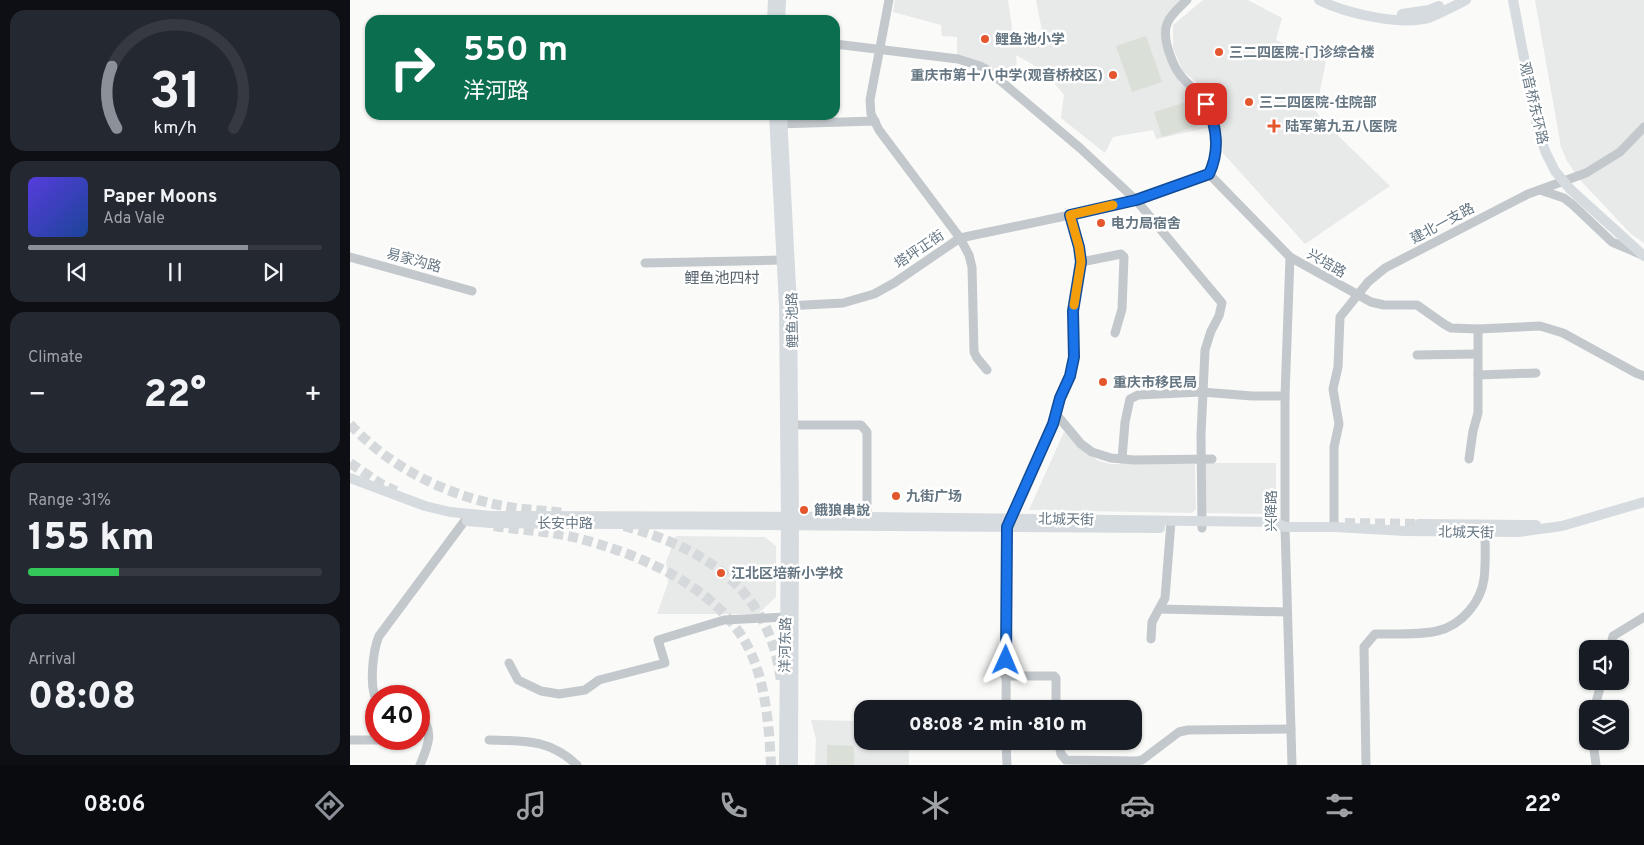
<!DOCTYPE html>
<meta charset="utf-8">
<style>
body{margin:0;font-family:Overpass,"Noto Sans SC",sans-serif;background:#242831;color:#f1f3f6;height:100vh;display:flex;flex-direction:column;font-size:19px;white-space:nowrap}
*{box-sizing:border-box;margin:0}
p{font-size:16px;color:#9ea1a6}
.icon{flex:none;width:28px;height:28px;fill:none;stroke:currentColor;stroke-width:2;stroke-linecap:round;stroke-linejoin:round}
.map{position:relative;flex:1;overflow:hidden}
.side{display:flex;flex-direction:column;gap:10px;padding:10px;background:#0d0f14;width:350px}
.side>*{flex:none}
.guide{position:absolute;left:15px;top:15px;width:475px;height:105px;border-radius:15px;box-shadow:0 1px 4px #0004;background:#0b6e4f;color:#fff;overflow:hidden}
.fabs{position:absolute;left:1229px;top:640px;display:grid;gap:10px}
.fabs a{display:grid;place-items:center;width:50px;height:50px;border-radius:10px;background:#171b24;box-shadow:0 1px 4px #0004;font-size:25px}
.speed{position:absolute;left:15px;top:685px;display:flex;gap:10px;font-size:25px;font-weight:700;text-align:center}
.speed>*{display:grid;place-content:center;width:65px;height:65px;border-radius:50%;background:#171b24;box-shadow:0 1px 4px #0004;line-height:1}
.speed .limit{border:8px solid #d22;background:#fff;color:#111}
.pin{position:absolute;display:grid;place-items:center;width:42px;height:42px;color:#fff;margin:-21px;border-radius:10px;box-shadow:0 2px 8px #0006}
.me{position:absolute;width:55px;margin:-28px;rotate:1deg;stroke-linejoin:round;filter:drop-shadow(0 0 4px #0008)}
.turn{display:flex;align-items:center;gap:18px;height:105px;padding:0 15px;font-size:22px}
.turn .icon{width:65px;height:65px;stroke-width:2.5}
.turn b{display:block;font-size:35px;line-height:42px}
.big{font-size:38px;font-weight:800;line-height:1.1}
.side .card{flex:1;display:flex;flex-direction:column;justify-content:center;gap:8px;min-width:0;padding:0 18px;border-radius:15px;background:#242831}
.side .dial{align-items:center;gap:0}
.dial svg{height:130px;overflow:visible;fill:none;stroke:#363941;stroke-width:7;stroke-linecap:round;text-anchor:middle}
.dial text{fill:#f1f3f6;stroke:none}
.song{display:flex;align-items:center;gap:15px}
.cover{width:60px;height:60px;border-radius:8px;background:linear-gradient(135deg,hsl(250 70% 55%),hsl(220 70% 35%))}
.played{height:5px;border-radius:2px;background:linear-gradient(90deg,#8c9099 75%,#363941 75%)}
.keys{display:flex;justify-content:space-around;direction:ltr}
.heat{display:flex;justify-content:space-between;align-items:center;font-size:28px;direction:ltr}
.charge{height:8px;border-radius:4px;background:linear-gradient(90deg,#34c759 31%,#363941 0)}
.trip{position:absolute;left:504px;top:700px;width:288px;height:50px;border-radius:15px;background:#171b24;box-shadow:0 1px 4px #0004;font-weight:800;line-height:50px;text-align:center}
.tab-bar{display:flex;height:80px;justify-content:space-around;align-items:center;background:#090b0e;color:#9ea1a6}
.tab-bar .icon{width:35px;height:35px}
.tab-bar .on{color:#8c9099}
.tab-bar b{font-size:22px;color:#f1f3f6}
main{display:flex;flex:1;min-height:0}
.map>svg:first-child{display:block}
</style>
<main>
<section class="side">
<div class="card dial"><svg viewBox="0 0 100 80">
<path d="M14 69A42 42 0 1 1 86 69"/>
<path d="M14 69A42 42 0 0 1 11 31" stroke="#8c9099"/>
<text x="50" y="56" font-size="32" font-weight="700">31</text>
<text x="50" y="72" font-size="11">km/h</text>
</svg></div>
<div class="card">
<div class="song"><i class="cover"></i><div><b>Paper Moons</b><p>Ada Vale</p></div></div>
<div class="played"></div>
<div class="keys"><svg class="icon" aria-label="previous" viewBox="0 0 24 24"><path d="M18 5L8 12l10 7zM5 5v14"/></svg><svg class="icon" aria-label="pause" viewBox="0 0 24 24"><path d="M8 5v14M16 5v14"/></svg><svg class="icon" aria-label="next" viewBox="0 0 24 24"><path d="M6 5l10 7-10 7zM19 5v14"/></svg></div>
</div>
<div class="card"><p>Climate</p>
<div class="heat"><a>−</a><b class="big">22°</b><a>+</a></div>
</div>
<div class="card"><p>Range · 31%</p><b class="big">155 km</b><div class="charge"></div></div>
<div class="card"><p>Arrival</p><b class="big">08:08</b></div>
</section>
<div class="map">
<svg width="1294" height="765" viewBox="0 0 1294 765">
<rect width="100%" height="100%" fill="#fafaf8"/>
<g fill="#e8e9e9">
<polygon points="545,0 658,0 664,42 693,36 686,0 833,0 812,40 853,105 861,127 806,139 803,130 763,137 755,153 711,118 714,95 696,72 666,55 667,70 653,78 607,55 607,37 592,36 591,25 543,12"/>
<polygon points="853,0 898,0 932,18 926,40 976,61 966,111 972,120 1040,186 955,244 873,153 871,132 865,111 848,84 833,71 823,48 823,25"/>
<polygon points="1185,0 1294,0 1294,243 1281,234 1230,180 1217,161 1211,147"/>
<polygon points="714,432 747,460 752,462 761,464 845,464 846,509 842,513 679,510"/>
<polygon points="854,463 926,463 926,509 923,513 919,514 854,513"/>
<polygon points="326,536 415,537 426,546 426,597 408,614 307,614 318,583 316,562"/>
<polygon points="461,720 512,721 512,741 559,741 559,765 465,765 466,739"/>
</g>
<g fill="#dadfd7">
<polygon points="796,36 812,82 782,92 766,46"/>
<polygon points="846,99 854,124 812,137 804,112"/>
<polygon points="477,745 504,746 504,765 477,765"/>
</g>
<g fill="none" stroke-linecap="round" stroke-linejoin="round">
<g stroke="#d5d9db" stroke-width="10" stroke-dasharray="10 5" stroke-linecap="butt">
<path d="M0,424C39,467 96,495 153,506C173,510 193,510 213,513"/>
<polyline points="0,463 31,484 46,491"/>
<polyline points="995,523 1069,524"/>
<path d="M144,526C169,530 197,531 223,537C287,553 366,585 398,647C416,682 419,726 421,765"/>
<path d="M274,526C357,549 420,590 431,682"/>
</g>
<g stroke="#c3c8cc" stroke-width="9">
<polyline points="539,0 520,100 521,114 529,130 610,238 619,255 622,267 624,352 627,358 637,370"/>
<path d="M837,0C818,18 810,25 819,52C822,61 825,69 831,76C839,86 850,93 856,104C869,126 869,153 859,174L940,257L1021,302L1034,305H1067L1094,324L1101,328L1128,329L1190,326L1213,333L1286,373L1294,376"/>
<polyline points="485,44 608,59 630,66 639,71 730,148 786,200 872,303 869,316 861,331 855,350 851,435 852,528"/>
<polyline points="427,124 525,121"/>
<polyline points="1190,190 1214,198 1223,205 1262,242 1290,254"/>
<polyline points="0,257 122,291"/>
<polyline points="940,257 935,396 935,527 942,765"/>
<polyline points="731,262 771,254 774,257 772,309 765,333"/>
<polyline points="295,263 432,260"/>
<polyline points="437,306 493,303 524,294 544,283 610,238 720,215"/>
<polyline points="1067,355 1127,354"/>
<polyline points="1128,375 1186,373"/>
<polyline points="706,414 731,444 742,452 761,458 784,460 862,459"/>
<polyline points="444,425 511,425 517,432 517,523"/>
<polyline points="772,459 775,422 780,399 788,395 852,392 902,396 935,396"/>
<polyline points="1119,459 1123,431 1128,413 1128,329"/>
<polyline points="984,527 984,447 989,424 983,389 988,367 990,317 1018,282 1035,268 1178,194 1236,173 1270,152 1294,127"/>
<polyline points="810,609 936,612"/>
<polyline points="801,639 802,622 815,598 821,522"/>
<polyline points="1260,649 1263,636 1294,617"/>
<polyline points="159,663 168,680 191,691 209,694 235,690 249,680 315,663 308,640 374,620 435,617"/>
<polyline points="655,676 704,676 706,678 706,709"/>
<path d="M26,699C19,685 23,650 29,636L119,515"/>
<polyline points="656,709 657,527 703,424 710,397 720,376 724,357 723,311 731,262 729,247 720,215 786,200 859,174"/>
<polyline points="1244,709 1252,681"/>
<path d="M69,716C86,730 77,748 70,765"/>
<polyline points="0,740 47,740"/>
<path d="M139,740C175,741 199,739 227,765"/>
<polyline points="656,741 657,765"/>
<polyline points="708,741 711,754 716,760 787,761 792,760 829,732 838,730 941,729"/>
<polyline points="1243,741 1246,765"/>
<path d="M1016,765L1014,647L1025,634C1043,634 1070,635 1087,631C1111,626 1131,602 1134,579C1136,564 1135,547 1135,532"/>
</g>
<g stroke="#d6dbdf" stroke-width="10">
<path d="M969,0C995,13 1053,27 1081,17C1093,12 1104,6 1116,0"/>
<polyline points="1163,0 1188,131 1196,153 1205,171 1220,189 1294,256"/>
<polyline points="1052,14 1079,10 1089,6"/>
<polyline points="422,20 423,0"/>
<polyline points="430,20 431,0"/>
<polyline points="424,115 434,306 436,525 434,765"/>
<polyline points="432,115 442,306 444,517 443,765"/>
<polyline points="0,478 75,506 100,512 141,516 517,517 925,522 935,527 984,527 1055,531 1169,532 1212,526 1294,502"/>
<polyline points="117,521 140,523 810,528"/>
<polyline points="1069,524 1186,525"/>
</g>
</g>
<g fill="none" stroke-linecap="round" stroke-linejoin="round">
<defs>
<path id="route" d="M656,660L657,527L703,424L710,398L720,376L724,357L723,311L731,262L729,247L720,215L786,200L859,174C870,151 867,126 856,104"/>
</defs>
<use href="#route" stroke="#114b97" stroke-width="12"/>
<use href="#route" stroke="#1a73e8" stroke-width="9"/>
<polyline stroke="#f59e0b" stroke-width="9" points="724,305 731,262 729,247 720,215 763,205"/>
</g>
<g fill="#e4572e" stroke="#fff" stroke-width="2">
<circle cx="635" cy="39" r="5"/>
<circle cx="869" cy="52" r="5"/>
<circle cx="763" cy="75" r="5"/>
<circle cx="899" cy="102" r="5"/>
<path d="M921.5 118.5h5v5h5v5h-5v5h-5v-5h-5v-5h5z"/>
<circle cx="751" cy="223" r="5"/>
<circle cx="753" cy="382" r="5"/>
<circle cx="546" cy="496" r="5"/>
<circle cx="454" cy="510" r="5"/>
<circle cx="371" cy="573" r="5"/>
</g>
<g text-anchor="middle" stroke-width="5" stroke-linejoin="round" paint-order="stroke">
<g font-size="14" font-weight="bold" fill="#657683" stroke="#fff" text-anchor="start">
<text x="645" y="44">鲤鱼池小学</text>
<text x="879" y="57">三二四医院-门诊综合楼</text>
<text x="753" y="80" text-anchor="end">重庆市第十八中学(观音桥校区)</text>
<text x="909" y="107">三二四医院-住院部</text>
<text x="935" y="131">陆军第九五八医院</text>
<text x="761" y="228">电力局宿舍</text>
<text x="763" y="387">重庆市移民局</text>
<text x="556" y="501">九街广场</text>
<text x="464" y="515">餓狼串說</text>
<text x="381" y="578">江北区培新小学校</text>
</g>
<g font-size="14" fill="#657683" stroke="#fff">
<text transform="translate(1184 103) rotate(77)" y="5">观音桥东环路</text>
<text transform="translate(1092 223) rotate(-28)" y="5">建北一支路</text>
<text transform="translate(569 249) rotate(-34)" y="5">塔坪正街</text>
<text transform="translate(64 260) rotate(15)" y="5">易家沟路</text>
<text transform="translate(977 263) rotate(30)" y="5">兴培路</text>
<text transform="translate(442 320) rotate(-91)" y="5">鲤鱼池路</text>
<text transform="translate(921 511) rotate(-90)" y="5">兴降路</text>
<text transform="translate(716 519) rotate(1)" y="5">北城天街</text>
<text x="215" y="528">长安中路</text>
<text transform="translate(1116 532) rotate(1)" y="5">北城天街</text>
<text transform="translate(435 645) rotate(-89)" y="5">洋河东路</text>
</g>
<g font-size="15" fill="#57646e" stroke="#fff">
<text x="372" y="283">鲤鱼池四村</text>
</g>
</g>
</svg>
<div class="fabs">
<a><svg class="icon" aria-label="sound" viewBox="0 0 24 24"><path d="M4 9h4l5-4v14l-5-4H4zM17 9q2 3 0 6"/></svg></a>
<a><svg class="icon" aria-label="layers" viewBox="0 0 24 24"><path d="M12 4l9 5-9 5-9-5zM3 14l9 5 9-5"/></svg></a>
</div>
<div class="speed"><div class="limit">40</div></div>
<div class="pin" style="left:856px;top:104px;background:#d93025"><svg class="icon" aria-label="arrive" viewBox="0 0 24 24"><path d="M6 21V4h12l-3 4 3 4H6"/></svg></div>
<svg class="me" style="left:656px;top:660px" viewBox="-20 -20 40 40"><path d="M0-17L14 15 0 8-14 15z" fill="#1a73e8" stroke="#fff" stroke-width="4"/></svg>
<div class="trip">08:08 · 2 min · 810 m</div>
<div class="guide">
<div class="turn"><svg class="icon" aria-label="right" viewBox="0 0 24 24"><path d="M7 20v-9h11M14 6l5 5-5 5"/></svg><div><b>550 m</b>洋河路</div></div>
</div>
</div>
</main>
<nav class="tab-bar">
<b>08:06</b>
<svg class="icon on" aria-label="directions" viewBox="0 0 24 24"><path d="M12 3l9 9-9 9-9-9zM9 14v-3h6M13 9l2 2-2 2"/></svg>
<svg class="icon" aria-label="music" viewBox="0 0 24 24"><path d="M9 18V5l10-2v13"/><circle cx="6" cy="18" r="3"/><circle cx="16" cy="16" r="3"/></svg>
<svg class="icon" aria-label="phone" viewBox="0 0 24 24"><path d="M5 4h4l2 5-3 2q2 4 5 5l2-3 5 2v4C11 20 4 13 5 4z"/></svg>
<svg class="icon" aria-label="climate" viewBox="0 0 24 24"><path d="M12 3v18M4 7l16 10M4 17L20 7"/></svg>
<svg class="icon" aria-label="car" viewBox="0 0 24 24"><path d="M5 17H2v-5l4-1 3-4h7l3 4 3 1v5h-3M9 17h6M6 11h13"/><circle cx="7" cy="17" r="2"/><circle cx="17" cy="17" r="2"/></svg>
<svg class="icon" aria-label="filters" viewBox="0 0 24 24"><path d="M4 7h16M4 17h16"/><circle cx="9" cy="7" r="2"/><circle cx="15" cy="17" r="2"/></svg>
<b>22°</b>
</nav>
